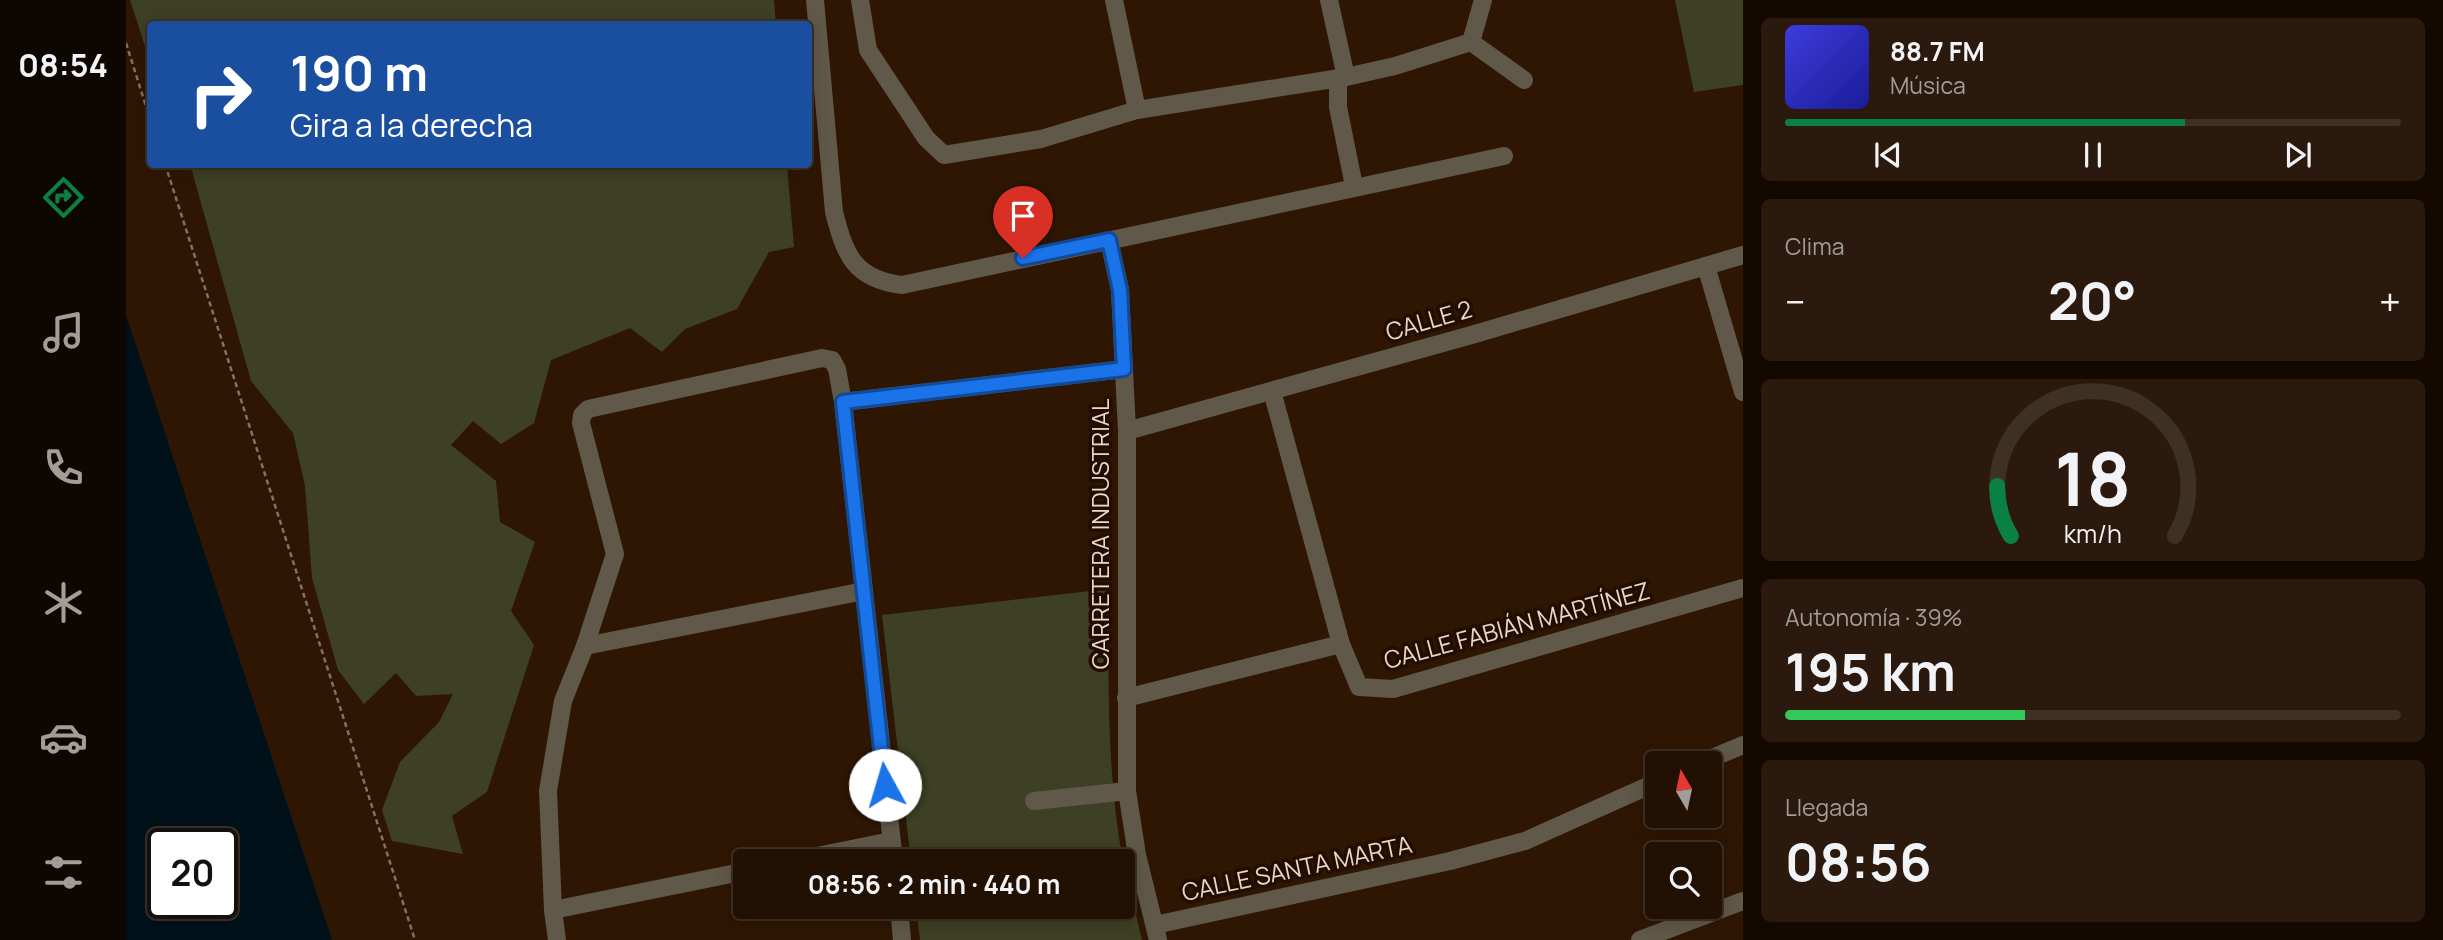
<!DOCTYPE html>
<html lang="es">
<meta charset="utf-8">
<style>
body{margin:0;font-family:Manrope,sans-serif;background:#2a190c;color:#f1f3f6;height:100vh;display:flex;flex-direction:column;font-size:26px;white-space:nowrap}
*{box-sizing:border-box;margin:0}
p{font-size:23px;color:#a29d99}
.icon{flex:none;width:38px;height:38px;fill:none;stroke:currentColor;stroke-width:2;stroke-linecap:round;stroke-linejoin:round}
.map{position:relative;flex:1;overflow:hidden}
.sheet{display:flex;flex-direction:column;gap:18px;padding:18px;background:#130901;width:700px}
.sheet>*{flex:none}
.top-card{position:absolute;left:21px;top:21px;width:665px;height:147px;border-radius:7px;box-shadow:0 4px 18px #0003,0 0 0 2px #3f3024;background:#1a4fa0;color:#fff;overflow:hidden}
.needle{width:46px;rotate:351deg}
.tools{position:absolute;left:1519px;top:751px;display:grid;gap:14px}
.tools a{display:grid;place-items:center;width:77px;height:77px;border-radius:7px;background:#221002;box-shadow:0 4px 18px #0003,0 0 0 2px #3f3024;font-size:35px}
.speed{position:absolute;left:21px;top:828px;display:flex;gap:14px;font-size:35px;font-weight:700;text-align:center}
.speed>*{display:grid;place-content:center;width:91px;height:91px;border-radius:50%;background:#221002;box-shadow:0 4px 18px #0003,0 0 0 2px #3f3024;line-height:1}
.speed .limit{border:4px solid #111;border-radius:10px;background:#fff;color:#111}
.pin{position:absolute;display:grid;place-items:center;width:60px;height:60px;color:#fff;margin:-72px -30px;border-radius:50% 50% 50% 0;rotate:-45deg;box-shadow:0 0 7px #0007}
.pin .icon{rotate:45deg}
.me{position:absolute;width:77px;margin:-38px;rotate:354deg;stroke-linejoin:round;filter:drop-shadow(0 0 5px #0008)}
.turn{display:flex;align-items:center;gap:24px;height:147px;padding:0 28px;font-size:32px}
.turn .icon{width:91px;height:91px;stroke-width:2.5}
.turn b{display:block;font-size:49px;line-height:60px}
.big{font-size:52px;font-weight:700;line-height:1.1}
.sheet .card{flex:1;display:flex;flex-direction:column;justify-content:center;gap:10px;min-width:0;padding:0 24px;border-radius:10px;background:#2a190c}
.sheet .dial{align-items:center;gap:0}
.dial svg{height:182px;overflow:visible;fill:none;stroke:#3f3024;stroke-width:7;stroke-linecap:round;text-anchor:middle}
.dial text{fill:#f1f3f6;stroke:none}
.song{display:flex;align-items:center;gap:21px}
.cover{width:84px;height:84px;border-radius:10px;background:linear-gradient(135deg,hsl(240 70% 55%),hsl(240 70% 35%))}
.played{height:7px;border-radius:4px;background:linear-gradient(90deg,#0b8043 65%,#3f3024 65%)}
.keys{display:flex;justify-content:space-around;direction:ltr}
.heat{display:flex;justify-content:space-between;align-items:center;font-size:38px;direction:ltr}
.charge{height:10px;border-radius:5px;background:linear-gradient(90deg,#34c759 39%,#3f3024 0)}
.trip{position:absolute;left:607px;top:849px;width:402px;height:70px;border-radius:7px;background:#221002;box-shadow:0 4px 18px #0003,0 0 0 2px #3f3024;font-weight:700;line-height:70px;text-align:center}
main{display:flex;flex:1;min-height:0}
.menu{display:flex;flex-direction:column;width:126px;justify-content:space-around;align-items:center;background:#0e0601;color:#a29d99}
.menu .icon{width:49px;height:49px}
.menu .selected{color:#0b8043}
.menu b{font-size:32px;color:#f1f3f6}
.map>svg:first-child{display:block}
</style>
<main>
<nav class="menu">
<b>08:54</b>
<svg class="icon selected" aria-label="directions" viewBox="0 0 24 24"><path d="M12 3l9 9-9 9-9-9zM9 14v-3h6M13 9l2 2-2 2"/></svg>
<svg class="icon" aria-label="music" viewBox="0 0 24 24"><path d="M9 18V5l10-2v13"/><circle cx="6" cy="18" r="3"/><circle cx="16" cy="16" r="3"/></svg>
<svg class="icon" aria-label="phone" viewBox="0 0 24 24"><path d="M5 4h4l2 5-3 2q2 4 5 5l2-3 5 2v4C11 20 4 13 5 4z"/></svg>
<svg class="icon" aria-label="climate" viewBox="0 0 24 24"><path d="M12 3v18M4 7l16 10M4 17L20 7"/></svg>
<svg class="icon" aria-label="car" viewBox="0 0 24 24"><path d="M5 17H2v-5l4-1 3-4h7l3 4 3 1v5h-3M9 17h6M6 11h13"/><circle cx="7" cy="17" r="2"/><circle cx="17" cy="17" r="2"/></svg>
<svg class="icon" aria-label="filters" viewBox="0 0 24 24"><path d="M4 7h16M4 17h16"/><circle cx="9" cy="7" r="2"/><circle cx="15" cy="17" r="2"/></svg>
</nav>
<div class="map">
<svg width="1617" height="940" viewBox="0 0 1617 940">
<rect width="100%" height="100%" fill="#2e1603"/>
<g fill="#3d4024">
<polygon points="4,0 648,0 650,24 24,24 24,62"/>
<polygon points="1549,0 1617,0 1617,85 1568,92"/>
<polygon points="64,164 661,165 668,247 643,252 611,309 559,329 536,352 504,328 425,360 408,423 375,444 347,421 325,445 370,481 374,522 409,542 385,611 408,645 361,792 326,816 337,854 266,841 256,810 274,762 313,722 327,694 290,696 270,673 238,704 212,670 186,578 179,486 167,433 125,381"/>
<path d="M982,589C983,679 980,772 997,861H785L756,615Z"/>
<polygon points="998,864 1016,940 794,940 790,907 998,906"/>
</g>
<path fill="#00111a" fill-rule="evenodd" d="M0,315L206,940H0ZM37,844H96V903H37Z"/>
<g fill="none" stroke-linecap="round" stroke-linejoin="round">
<g stroke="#857161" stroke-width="2.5" stroke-dasharray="5 3.5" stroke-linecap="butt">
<polyline points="0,43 24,119"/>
<polyline points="39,164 289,940"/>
</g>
<g stroke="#60594a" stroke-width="18">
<path d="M689,0L708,212C719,255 728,279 776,285L1378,156"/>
<polyline points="734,0 742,50 800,138 818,155 915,139 1011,110 1220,77 1269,66 1345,42 1398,80"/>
<polyline points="988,0 1011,110"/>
<polyline points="1203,0 1220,77"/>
<polyline points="1345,42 1357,0"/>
<polyline points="1212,79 1212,107 1228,186"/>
<polyline points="983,240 994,290 1001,431 1001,791 1011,855 1032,940"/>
<polyline points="1580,266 1617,392"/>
<polyline points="1146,391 1215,644 1233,687 1267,689 1617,588"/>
<polyline points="717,402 998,369"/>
<polyline points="1001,431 1349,334 1617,255"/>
<polyline points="459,646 738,591"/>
<polyline points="1000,698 1215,644"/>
<polyline points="1574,763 1617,745"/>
<polyline points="908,801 1001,791"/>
<polyline points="666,861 765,841"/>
<polyline points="773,906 776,940"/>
<polyline points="427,910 620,871"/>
<polyline points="1029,925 1324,861 1399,841 1531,782"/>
<polyline points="431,940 427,910 422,791 437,701 459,646 489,554 455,423 456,415 462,409 696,358 706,360 711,369 717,402 768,861"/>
<polyline points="1514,940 1617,901"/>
</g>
</g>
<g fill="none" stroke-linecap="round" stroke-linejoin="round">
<defs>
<polyline id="route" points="759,785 717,402 998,369 994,290 983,240 897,258"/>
</defs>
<use href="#route" stroke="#114b97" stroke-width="18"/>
<use href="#route" stroke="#1a73e8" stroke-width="12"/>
</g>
<g text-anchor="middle" stroke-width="7" stroke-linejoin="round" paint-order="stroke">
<g font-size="24" fill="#e8d7cb" stroke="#230c00">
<text transform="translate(1303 321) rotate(-16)" y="8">CALLE 2</text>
<text transform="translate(975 534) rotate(-90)" y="8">CARRETERA INDUSTRIAL</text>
<text transform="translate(1391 626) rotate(-15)" y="8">CALLE FABIÁN MARTÍNEZ</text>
<text transform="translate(1171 869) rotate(-12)" y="8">CALLE SANTA MARTA</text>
</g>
</g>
</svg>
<div class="tools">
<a><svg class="needle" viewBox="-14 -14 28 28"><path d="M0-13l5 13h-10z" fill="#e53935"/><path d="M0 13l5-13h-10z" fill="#a29d99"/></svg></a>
<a><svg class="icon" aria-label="search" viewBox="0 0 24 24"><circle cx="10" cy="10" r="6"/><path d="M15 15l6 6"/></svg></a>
</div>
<div class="speed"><div class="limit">20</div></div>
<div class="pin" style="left:897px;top:258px;background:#d93025"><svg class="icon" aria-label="arrive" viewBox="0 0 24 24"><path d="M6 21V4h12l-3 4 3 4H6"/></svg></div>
<svg class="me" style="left:759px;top:785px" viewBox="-20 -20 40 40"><circle r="19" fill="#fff"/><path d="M0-13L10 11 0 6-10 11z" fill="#1a73e8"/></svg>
<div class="trip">08:56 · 2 min · 440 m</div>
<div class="top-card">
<div class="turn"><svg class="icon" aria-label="right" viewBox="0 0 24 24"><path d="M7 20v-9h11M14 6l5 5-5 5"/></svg><div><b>190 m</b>Gira a la derecha</div></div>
</div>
</div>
<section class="sheet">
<div class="card">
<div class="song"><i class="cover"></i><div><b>88.7 FM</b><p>Música</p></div></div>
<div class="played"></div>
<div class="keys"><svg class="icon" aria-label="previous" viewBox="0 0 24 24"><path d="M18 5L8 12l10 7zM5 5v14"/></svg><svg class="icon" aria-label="pause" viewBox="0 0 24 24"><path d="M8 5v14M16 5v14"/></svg><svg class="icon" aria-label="next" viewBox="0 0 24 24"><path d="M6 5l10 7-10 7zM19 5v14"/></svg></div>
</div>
<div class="card"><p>Clima</p>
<div class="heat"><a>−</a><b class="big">20°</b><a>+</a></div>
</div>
<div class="card dial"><svg viewBox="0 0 100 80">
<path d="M14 69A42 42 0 1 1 86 69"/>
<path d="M14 69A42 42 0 0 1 8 47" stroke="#0b8043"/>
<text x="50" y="56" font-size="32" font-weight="700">18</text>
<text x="50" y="72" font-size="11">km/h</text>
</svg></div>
<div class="card"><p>Autonomía · 39%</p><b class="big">195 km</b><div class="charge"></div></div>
<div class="card"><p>Llegada</p><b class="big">08:56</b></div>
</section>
</main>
